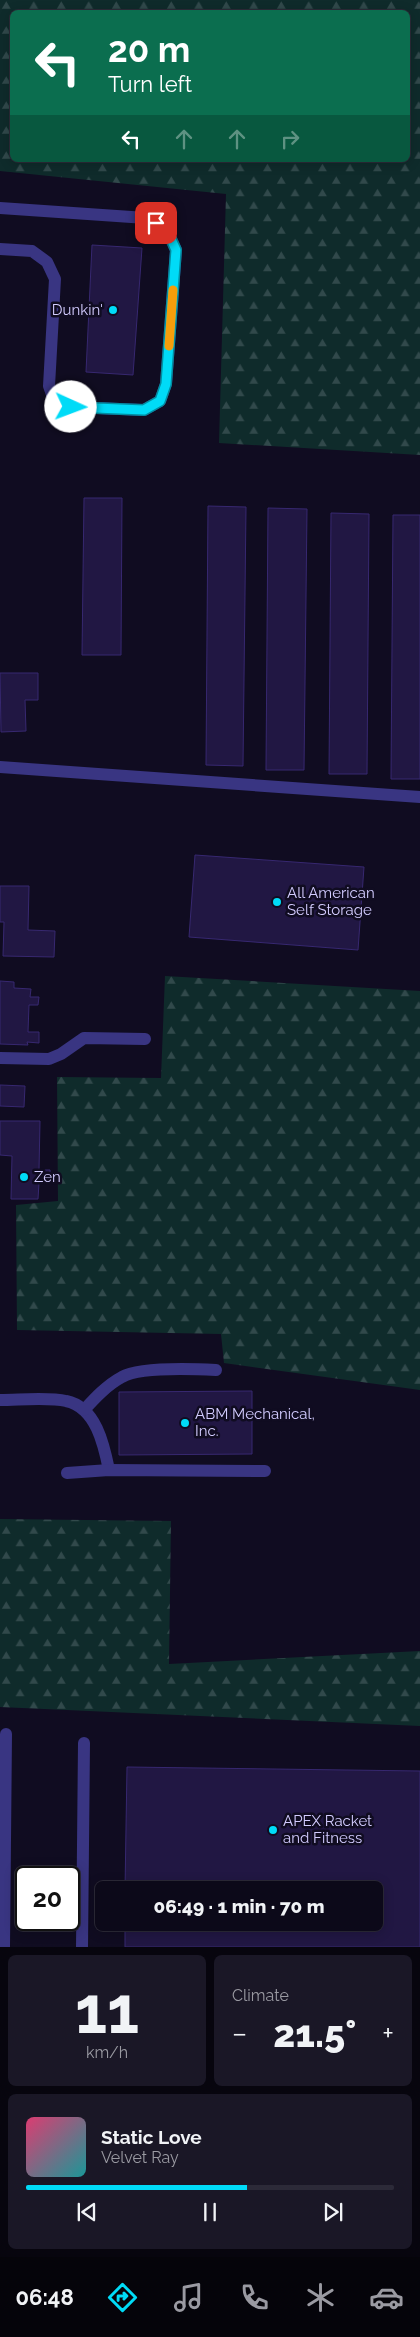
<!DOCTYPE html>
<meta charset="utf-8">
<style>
body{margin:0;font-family:Raleway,sans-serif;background:#1a1726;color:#f1f3f6;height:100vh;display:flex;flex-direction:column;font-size:19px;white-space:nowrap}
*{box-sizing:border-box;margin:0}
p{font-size:16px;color:#9a9aa2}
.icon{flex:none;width:28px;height:28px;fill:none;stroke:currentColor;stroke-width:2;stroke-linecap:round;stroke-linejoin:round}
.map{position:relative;height:1947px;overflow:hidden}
.drawer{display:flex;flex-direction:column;gap:8px;padding:8px;background:#07050e;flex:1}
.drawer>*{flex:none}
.hud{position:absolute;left:10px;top:10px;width:400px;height:152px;border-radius:8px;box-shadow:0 2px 12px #0003,0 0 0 1px #2c2a38;background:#0b6e4f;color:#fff;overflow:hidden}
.speed{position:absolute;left:15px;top:1866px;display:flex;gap:10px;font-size:25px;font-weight:700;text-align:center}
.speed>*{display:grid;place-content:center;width:65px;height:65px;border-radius:50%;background:#0c0919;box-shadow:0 2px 12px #0003,0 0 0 1px #2c2a38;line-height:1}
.speed .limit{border:2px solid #111;border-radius:8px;background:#fff;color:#111}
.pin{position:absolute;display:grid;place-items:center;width:42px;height:42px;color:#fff;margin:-21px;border-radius:10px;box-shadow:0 2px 8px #0006}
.me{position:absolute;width:55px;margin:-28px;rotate:92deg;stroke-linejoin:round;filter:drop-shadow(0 0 4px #0008)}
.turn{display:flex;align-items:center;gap:18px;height:105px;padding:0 15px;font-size:22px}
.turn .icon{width:65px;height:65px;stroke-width:2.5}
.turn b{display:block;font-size:35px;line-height:42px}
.lanes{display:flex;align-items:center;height:48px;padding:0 15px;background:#0003;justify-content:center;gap:25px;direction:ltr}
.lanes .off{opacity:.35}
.big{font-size:38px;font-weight:800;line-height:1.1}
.drawer .card{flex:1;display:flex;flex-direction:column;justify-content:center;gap:8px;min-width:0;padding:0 18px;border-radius:8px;background:#1a1726}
.drawer .dial{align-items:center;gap:0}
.dial b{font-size:65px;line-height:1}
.song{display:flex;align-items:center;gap:15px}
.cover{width:60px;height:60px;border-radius:8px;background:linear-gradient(135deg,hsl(340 70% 55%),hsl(180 70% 35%))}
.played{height:5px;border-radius:2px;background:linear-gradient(90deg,#00dbf7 60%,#2c2a38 60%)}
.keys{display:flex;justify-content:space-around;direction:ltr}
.heat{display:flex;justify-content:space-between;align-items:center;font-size:28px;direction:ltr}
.drawer .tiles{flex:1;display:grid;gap:8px;grid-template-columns:1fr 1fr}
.card:last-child{grid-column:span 2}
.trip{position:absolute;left:95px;top:1881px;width:288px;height:50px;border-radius:8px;background:#0c0919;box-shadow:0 2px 12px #0003,0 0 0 1px #2c2a38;font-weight:800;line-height:50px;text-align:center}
.tab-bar{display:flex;height:80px;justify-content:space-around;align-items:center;background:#05040a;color:#9a9aa2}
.tab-bar .icon{width:35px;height:35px}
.tab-bar .on{color:#00dbf7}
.tab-bar b{font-size:22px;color:#f1f3f6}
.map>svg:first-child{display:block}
</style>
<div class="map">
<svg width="420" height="1947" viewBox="0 0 420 1947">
<defs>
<pattern id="forest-firs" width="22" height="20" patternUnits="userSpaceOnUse" patternTransform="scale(1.25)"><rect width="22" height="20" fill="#0f2b2b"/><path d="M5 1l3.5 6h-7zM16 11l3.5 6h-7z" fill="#31494b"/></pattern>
</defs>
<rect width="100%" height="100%" fill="#100c21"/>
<g fill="url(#forest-firs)" fill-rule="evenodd">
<path d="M0,0H420V455L219,443L226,194L0,171ZM12,12H408V160H12Z"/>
<polygon points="165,976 420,991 420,1390 224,1363 221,1334 17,1330 16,1205 58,1201 57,1077 161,1078"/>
<polygon points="0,1519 171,1521 169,1664 420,1651 420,1726 0,1707"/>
</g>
<g fill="#211743" stroke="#372870">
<polygon points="92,245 142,248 133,375 86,372"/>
<polygon points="84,498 122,498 121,655 82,655"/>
<polygon points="208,506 246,507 243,766 206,765"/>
<polygon points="268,508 307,509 304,770 266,770"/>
<polygon points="331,513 369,514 367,774 329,774"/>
<polygon points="393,515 420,515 420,779 391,779"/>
<polygon points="0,673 38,673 38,700 25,700 26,731 1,732"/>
<polygon points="195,855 364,867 358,950 189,937"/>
<polygon points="0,886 29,886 28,930 55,931 54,957 3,956 4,922 0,922"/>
<polygon points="0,981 14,982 14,988 31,989 30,997 39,997 38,1005 29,1005 28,1032 39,1032 39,1043 27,1042 28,1045 0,1044"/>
<polygon points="0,1085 25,1086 24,1107 0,1106"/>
<polygon points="0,1121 40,1121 39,1170 50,1170 50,1183 39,1183 38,1199 11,1199 12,1156 0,1155"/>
<polygon points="252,1391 252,1454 119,1455 119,1392"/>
<polygon points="127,1767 420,1771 420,1947 125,1947 125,1922 374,1922 374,1890 125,1890"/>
</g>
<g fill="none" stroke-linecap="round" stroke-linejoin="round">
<g stroke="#393582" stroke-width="12">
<polyline points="0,208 146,218 166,228 176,250 166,384 160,401 144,410 71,407 55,403 49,386 55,279 47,262 32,251 0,249"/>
<polyline points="0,767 420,797"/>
<polyline points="0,1058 49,1059 61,1054 84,1038 145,1039"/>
<path d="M0,1400C19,1400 49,1397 66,1401C96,1407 104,1445 109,1470"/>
<path d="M84,1410C95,1398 107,1385 122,1377C139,1367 195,1369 216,1370"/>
<polyline points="67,1473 109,1470 265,1471"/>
<polyline points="4,1947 6,1734"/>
<polyline points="82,1947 84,1743"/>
</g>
</g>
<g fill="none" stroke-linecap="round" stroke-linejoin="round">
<defs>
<polyline id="route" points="71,407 144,410 160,401 166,384 176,250 166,228 156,223"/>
</defs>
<use href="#route" stroke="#008ea1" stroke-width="12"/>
<use href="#route" stroke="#00dbf7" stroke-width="9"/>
<polyline stroke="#f59e0b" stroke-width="9" points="169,346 173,290"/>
</g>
<g fill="#00dbf7" stroke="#100c21" stroke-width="2">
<circle cx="113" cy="310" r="5"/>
<circle cx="277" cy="902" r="5"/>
<circle cx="24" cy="1177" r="5"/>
<circle cx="185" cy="1423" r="5"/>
<circle cx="273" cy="1830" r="5"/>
</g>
<g text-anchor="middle" stroke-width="5" stroke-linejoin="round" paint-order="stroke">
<g font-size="15" fill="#d3ccff" stroke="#100c21" text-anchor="start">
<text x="103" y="315" text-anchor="end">Dunkin'</text>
<text x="287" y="898">All American<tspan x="287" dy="17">Self Storage</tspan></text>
<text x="34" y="1182">Zen</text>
<text x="195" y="1419">ABM Mechanical,<tspan x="195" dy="17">Inc.</tspan></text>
<text x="283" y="1826">APEX Racket<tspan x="283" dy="17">and Fitness</tspan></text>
</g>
</g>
</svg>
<div class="speed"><div class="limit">20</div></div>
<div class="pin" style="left:156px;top:223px;background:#d93025"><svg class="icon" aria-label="arrive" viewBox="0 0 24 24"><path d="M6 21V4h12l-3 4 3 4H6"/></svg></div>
<svg class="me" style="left:71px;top:407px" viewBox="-20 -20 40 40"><circle r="19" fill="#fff"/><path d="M0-13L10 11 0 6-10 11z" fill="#00dbf7"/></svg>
<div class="trip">06:49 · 1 min · 70 m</div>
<div class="hud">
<div class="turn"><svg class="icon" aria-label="left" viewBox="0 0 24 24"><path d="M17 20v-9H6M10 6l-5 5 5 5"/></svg><div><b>20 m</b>Turn left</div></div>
<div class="lanes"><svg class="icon" aria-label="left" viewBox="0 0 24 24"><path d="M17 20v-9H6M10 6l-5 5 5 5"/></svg><svg class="icon off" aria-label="ahead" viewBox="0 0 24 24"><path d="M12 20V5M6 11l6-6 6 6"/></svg><svg class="icon off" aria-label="ahead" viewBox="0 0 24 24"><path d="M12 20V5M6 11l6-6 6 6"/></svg><svg class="icon off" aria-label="right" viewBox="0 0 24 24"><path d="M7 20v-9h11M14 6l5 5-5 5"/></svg></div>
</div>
</div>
<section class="drawer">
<div class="tiles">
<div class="card dial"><b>11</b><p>km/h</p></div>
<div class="card"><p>Climate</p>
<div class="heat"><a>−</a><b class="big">21.5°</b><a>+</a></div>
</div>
<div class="card">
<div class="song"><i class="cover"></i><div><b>Static Love</b><p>Velvet Ray</p></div></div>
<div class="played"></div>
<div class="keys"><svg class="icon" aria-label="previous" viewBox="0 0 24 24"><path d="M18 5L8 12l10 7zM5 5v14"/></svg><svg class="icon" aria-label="pause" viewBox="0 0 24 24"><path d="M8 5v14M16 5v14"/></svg><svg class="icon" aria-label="next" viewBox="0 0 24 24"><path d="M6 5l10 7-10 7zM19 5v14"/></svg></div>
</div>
</div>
</section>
<nav class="tab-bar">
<b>06:48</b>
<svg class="icon on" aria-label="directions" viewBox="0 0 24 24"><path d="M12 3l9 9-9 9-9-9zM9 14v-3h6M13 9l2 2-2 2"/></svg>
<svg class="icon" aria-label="music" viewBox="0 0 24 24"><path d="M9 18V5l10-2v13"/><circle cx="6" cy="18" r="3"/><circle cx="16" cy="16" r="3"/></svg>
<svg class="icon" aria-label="phone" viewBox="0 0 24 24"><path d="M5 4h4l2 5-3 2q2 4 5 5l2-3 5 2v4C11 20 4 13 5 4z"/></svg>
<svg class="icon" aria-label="climate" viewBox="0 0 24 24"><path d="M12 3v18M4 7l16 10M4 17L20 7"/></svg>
<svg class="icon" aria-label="car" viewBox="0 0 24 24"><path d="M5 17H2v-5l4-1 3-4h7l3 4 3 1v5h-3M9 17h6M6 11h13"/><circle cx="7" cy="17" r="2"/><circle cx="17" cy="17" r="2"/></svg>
</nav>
